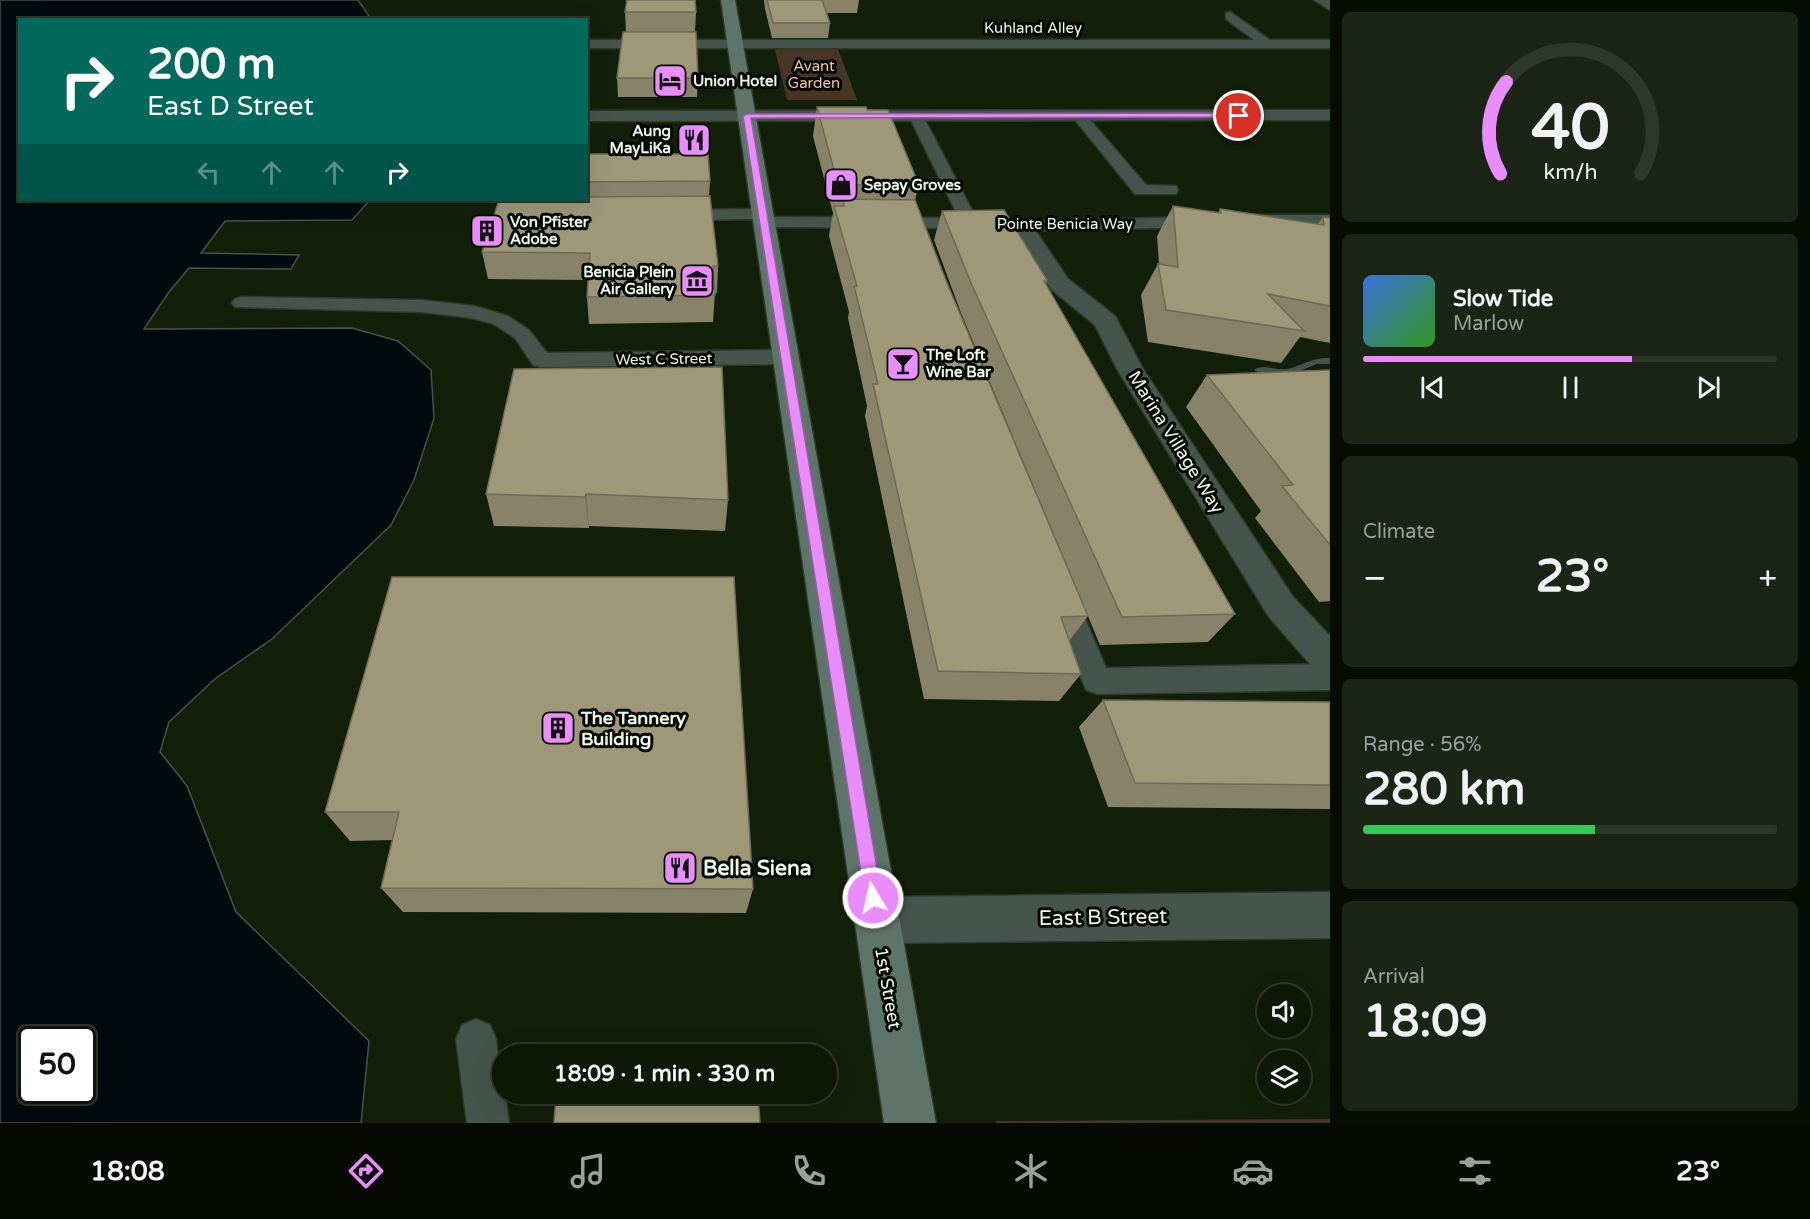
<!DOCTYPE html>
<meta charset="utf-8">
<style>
body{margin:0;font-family:"Varela Round",sans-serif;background:#1c2515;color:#f1f3f6;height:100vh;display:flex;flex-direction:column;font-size:22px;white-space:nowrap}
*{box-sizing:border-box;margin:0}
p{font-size:20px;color:#9ba09b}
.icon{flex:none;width:33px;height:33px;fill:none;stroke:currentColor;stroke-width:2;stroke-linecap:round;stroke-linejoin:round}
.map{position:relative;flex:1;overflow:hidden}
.details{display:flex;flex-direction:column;gap:12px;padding:12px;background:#080d04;width:480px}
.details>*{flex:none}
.guide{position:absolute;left:18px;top:18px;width:570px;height:183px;border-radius:0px;box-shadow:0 6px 24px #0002,0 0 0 2px #2e3728;background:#00695c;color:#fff;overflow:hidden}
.tools{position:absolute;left:1257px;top:984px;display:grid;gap:12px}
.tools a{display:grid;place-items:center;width:54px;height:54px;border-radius:50%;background:#0e1807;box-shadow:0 6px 24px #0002,0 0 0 2px #2e3728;font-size:30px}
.speed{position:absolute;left:18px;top:1026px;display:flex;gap:12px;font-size:30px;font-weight:700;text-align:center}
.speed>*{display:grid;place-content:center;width:78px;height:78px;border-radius:50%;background:#0e1807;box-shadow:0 6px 24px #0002,0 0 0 2px #2e3728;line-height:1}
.speed .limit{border:3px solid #111;border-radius:9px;background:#fff;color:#111}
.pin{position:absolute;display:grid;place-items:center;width:51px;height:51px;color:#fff;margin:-26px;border:3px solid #fff;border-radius:50%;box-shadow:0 2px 6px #0007}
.me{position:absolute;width:66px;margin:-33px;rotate:351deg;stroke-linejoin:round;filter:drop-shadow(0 0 4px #0008)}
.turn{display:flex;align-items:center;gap:21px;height:126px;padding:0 30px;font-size:27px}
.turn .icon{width:78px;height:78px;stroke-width:2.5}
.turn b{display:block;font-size:42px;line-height:51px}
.lanes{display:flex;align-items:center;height:57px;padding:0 30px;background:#0003;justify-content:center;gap:30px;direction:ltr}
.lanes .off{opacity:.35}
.big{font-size:45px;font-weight:800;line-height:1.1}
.details .widget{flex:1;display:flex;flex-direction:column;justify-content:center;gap:9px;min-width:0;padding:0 21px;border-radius:9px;background:#1c2515}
.details .dial{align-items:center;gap:0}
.dial svg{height:156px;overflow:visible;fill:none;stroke:#2e3728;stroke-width:7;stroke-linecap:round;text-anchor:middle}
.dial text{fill:#f1f3f6;stroke:none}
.song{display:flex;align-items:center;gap:18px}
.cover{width:72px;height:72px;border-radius:9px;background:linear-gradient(135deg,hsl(220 70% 55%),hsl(110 70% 35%))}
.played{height:6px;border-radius:3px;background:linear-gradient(90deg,#ea8dfc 65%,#2e3728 65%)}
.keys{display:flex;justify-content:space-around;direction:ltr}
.heat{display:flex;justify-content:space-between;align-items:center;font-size:33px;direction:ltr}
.charge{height:9px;border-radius:4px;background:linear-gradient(90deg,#34c759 56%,#2e3728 0)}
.trip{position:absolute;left:492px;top:1044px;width:345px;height:60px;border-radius:30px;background:#0e1807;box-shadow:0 6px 24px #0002,0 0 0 2px #2e3728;font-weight:800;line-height:60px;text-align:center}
.dock{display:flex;height:96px;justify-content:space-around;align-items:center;background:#060a03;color:#9ba09b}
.dock .icon{width:42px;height:42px}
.dock .on{color:#ea8dfc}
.dock b{font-size:27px;color:#f1f3f6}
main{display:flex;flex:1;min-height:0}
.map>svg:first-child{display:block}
</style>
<main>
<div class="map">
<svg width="1330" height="1123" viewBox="0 0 1330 1123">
<rect width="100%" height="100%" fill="#132009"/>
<g fill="#483523">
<polygon points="775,49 838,49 857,100 787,100"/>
<polygon points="1330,1119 1330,1123 996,1123 996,1121"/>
</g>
<path fill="#000a0c" stroke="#48514e" stroke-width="1.5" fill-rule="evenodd" d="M0,0H358L371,19L20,20V200H370L352,220L225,221L201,253L299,255L291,269L189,268L169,292L144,329L352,328L398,341L431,370L434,418L414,480L391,525L272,639L216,678L169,722L160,752L187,786L236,912L369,1041L361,1123H0ZM32,1040H82V1090H32Z"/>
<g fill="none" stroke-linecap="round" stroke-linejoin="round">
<path fill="#48514e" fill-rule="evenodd" d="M1330,358V364H1317L1287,376L1259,373L1254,370C1263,363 1276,371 1287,369C1304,365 1310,358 1330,358Z"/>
<defs>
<g id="service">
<polygon points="1230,12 1270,40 1330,40 1330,48 586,48 586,40 1254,40 1226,19 1226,13"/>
<polygon points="916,112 923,116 976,218 1021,221 1201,217 1207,218 1210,222 1207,226 1201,227 1021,231 970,228 764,227 758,226 755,222 757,219 677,220 671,219 668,215 671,211 677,210 763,209 769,210 772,214 770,217 959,218 909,116"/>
<polygon points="1079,112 1084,113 1146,185 1176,186 1178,190 1176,194 1135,194 1072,116"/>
<polygon points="1254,215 1330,215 1330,225 1248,224 1245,220 1248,216"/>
<polygon points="242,297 421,300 474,306 508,316 529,330 547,353 786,350 794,352 797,357 794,362 786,364 541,367 533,365 515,338 494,324 472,318 421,312 235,307 232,303 235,299"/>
<polygon points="1063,587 1073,590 1106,668 1330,664 1330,690 1097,694 1086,690 1049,598 1053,590"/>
<polygon points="476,1019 490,1025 496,1039 502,1094 505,1094 509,1123 467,1123 456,1039 462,1025"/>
</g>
<g id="minor">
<polygon points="1314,0 1330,0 1330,10"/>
<polygon points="1330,110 1330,120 586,121 586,111"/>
<polygon points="1021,220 1029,221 1068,279 1115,316 1143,369 1293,597 1330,636 1330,677 1317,672 1269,617 1117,369 1095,325 1051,289 1010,226 1013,221"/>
<polygon points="1330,892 1330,938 876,943 860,936 853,920 860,904 876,897"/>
</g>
<polygon id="secondary" points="721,0 735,0 936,1123 884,1123"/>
</defs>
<use href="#service" stroke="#2d3a24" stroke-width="3"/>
<use href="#minor" stroke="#2d3a24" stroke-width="3"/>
<use href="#secondary" stroke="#2d3a24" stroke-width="3"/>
<use href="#service" fill="#46544e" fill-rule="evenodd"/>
<use href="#minor" fill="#46544e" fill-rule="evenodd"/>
<use href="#secondary" fill="#5e746b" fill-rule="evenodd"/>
</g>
<g fill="#888368">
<polygon points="764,0 859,0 857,13 827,13 830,23 828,38 772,38 765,9"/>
<polygon points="625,12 696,12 695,32 698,78 697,97 618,97 617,78 626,32"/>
<polygon points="817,107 867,110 919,185 915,200 947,283 1088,616 1069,641 1081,674 1059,701 924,699 865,416 867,406 848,318 849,312 829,236 833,213 813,136"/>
<polygon points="586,154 710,181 709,196 718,266 717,293 715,293 713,322 589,324 587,297 588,280 488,279 482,252 586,200"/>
<polygon points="1173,206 1218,213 1220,209 1318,224 1323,217 1330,218 1330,343 1300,337 1281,363 1148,342 1141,295 1158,264 1159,264 1157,236"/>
<polygon points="942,211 1047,280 1046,284 1235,614 1208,642 1100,645 961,313 934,240"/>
<polygon points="514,369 728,500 725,531 589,526 589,528 494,526 486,494"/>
<polygon points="1330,370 1330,601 1319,602 1255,518 1261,511 1186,407 1207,375"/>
<polygon points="392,577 753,889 746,913 403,912 381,888 392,840 350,841 325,812"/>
<polygon points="1103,700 1330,702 1330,809 1108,807 1079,727"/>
</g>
<polygon fill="#6f6a55" points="586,494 589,526 589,528 585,497"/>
<g fill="#9e9879" stroke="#6f6a55" stroke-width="1.5">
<polygon points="627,0 695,0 696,12 625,12"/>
<polygon points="767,0 822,0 830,23 773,23"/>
<polygon points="623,32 696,32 698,78 617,78"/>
<polygon points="817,107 866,107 867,110 888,110 919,185 838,185"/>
<polygon points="586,154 708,154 710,181 586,182"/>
<polygon points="710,196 718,266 713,266 715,295 587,297 590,253 482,252 499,200 586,200 586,197"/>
<polygon points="843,199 915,200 947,283 1088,616 1061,617 1081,674 938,671 873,384 878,384 854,286 857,286 834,206 844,206"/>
<polygon points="1173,206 1221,213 1220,209 1324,225 1323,217 1330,218 1330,306 1268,294 1304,331 1166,310 1158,264 1178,267"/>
<polygon points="1004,210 1047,280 1044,281 1235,614 1122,617 971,283 942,211"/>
<polygon points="722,367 728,500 586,494 585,497 486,494 514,369"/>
<polygon points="1330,370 1330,545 1282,486 1293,485 1207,375"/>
<polygon points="392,577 734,577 753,889 381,888 399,812 325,812"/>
<polygon points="1103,700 1330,702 1330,785 1135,783"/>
<polygon points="556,1094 758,1094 760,1123 554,1123"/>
</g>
<polygon fill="#ea8dfc" stroke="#985ca4" stroke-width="1.5" points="1239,113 1241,117 751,118 882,898 879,905 873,907 866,905 743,116 747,114"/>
<defs>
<symbol id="hotel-square" viewBox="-11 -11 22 22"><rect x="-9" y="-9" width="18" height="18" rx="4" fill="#ea8dfc" stroke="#040802"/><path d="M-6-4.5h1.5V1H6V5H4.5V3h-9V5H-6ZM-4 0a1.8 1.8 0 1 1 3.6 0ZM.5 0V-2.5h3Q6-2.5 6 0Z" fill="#111"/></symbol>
<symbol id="restaurant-square" viewBox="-11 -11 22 22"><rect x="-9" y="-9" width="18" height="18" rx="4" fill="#ea8dfc" stroke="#040802"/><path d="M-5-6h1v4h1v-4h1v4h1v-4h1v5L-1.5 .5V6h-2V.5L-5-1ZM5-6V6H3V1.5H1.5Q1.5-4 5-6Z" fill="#111"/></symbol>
<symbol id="shop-square" viewBox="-11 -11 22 22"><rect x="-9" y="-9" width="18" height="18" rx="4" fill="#ea8dfc" stroke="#040802"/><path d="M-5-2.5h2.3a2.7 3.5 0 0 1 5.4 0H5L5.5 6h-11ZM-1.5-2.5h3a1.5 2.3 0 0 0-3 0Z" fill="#111"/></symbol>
<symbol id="building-square" viewBox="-11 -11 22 22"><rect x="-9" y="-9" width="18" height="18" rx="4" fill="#ea8dfc" stroke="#040802"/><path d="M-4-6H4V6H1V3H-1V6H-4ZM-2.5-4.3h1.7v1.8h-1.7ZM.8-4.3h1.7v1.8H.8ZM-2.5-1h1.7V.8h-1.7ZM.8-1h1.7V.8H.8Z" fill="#111"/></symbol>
<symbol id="museum-square" viewBox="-11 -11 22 22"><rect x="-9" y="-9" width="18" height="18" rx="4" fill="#ea8dfc" stroke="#040802"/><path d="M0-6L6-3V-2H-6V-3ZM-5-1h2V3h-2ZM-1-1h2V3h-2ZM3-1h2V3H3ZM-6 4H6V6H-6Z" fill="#111"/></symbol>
<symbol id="bar-square" viewBox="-11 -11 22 22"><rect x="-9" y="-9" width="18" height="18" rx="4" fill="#ea8dfc" stroke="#040802"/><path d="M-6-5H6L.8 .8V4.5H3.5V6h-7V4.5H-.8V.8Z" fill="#111"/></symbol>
</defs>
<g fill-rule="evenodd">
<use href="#hotel-square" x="651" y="62" width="38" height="38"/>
<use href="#restaurant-square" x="675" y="121" width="38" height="38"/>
<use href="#shop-square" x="822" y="166" width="38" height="38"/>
<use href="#building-square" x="468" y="212" width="38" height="38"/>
<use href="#museum-square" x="678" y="262" width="38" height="38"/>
<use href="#bar-square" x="884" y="345" width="38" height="38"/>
<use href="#building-square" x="539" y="709" width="38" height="38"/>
<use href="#restaurant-square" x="661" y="849" width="38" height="38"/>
</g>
<g text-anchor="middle" stroke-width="6" stroke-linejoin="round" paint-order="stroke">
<g font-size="15" fill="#eff8e9" stroke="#040802">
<text x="1033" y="33">Kuhland Alley</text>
<text x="1065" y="229">Pointe Benicia Way</text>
<text transform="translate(664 359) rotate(-1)" y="5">West C Street</text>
</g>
<g font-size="15" fill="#f2c49a" stroke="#040802">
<text x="814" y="71">Avant<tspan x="814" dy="17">Garden</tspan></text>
</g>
<g font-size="15" font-weight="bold" fill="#eff8e9" stroke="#040802" text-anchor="start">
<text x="693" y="86">Union Hotel</text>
<text x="671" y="136" text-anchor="end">Aung<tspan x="671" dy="17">MayLiKa</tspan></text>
<text x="864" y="190">Sepay Groves</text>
<text x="510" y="227">Von Pfister<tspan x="510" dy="17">Adobe</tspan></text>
<text x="674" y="277" text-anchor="end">Benicia Plein<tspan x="674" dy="17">Air Gallery</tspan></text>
<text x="926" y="360">The Loft<tspan x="926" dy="17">Wine Bar</tspan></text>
</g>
<g font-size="18" fill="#eff8e9" stroke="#040802">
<text transform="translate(1176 442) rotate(58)" y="6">Marina Village Way</text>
<text transform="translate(888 988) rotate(80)" y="6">1st Street</text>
</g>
<g font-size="18" font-weight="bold" fill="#eff8e9" stroke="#040802" text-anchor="start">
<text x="581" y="724">The Tannery<tspan x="581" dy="21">Building</tspan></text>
</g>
<g font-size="21" font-weight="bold" fill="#eff8e9" stroke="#040802" text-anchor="start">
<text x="703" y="875">Bella Siena</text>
</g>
<g font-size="21" fill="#eff8e9" stroke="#040802">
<text transform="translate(1103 917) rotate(-1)" y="7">East B Street</text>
</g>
</g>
</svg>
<div class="tools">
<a><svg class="icon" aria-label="sound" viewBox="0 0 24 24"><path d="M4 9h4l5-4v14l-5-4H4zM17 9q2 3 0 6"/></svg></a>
<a><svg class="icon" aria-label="layers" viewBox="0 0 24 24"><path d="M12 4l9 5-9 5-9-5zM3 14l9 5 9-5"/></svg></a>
</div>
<div class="speed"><div class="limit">50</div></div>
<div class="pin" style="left:1239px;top:116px;background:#d93025"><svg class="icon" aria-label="arrive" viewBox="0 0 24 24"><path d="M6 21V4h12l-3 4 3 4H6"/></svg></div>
<svg class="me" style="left:873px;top:898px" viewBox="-20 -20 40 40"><circle r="17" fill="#ea8dfc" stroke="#fff" stroke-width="3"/><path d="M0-11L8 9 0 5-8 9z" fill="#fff"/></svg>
<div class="trip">18:09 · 1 min · 330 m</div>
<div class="guide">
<div class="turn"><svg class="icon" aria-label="right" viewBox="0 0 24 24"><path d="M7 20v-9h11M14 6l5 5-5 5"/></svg><div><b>200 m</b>East D Street</div></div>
<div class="lanes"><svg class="icon off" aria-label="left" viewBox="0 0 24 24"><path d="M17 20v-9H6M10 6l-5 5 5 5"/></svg><svg class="icon off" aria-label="ahead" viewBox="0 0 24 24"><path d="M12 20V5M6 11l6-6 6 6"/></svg><svg class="icon off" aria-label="ahead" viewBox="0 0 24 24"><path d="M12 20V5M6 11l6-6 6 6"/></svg><svg class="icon" aria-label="right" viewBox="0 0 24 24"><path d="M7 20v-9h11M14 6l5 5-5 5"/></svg></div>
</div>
</div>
<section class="details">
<div class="widget dial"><svg viewBox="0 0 100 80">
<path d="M14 69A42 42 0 1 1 86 69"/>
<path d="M14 69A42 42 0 0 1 17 22" stroke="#ea8dfc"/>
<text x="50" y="56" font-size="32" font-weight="700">40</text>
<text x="50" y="72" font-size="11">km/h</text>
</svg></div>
<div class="widget">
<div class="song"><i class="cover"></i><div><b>Slow Tide</b><p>Marlow</p></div></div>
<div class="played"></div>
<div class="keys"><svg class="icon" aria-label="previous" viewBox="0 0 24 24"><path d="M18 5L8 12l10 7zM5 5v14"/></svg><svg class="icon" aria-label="pause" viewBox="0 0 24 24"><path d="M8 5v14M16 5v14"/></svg><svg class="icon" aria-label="next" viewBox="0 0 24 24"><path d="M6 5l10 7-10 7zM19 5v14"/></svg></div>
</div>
<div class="widget"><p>Climate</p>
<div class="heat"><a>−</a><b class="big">23°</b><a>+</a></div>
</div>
<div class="widget"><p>Range · 56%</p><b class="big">280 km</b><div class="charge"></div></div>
<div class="widget"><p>Arrival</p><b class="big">18:09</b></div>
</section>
</main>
<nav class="dock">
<b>18:08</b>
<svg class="icon on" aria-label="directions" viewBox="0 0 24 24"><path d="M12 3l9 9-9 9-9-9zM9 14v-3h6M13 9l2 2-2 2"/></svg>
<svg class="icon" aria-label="music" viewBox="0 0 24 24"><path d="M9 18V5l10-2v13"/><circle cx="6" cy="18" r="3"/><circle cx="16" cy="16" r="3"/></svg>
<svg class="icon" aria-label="phone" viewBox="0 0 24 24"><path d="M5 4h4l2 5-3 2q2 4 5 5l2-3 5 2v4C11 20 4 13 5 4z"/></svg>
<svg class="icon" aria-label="climate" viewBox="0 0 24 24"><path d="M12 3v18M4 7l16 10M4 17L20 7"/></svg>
<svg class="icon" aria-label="car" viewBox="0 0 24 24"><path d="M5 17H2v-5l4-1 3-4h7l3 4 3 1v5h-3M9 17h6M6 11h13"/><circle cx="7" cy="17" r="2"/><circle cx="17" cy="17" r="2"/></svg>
<svg class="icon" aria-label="filters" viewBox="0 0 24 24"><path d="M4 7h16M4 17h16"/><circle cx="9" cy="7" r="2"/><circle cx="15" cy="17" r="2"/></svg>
<b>23°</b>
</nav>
